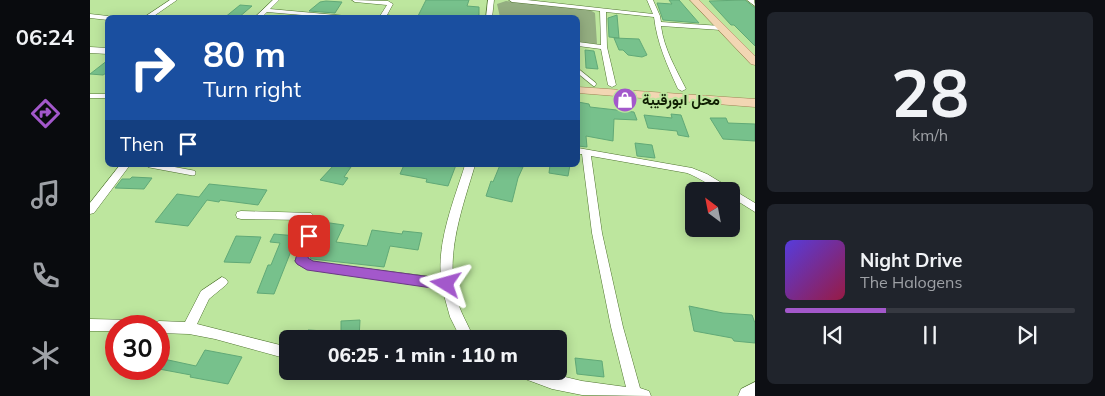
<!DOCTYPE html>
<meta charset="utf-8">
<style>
body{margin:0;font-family:Mulish,Vazirmatn,sans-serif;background:#20242c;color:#f1f3f6;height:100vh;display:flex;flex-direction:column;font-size:19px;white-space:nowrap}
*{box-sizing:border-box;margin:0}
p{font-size:16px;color:#9ea1a6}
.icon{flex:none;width:28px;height:28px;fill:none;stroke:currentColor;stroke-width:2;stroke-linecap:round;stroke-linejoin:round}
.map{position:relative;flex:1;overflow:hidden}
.drawer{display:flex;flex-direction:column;gap:12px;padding:12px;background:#0d0f14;width:350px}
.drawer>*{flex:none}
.guide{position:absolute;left:15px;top:15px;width:475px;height:152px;border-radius:8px;box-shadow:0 2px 12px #0003;background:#1a4fa0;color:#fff;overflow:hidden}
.needle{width:32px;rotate:328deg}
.buttons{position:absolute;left:595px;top:182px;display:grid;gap:10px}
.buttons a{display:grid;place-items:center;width:55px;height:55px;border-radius:8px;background:#171b24;box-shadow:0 2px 12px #0003;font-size:25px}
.speed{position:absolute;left:15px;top:315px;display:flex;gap:10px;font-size:25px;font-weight:700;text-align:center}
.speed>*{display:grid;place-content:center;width:65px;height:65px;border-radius:50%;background:#171b24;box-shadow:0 2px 12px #0003;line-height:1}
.speed .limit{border:8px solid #d22;background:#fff;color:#111}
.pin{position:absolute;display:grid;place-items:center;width:42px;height:42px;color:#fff;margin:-21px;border-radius:10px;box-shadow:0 2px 8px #0006}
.me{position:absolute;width:55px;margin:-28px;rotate:278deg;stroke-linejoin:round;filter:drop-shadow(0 0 4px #0008)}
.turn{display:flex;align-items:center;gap:18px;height:105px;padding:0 15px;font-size:22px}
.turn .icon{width:65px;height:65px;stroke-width:2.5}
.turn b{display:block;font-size:35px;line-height:42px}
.then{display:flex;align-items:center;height:48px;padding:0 15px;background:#0003;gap:10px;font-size:19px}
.drawer .tile{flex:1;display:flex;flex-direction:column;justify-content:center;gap:8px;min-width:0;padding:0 18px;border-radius:8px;background:#20242c}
.drawer .dial{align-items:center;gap:0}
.dial b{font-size:65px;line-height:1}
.song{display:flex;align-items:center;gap:15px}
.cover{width:60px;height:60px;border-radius:8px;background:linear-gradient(135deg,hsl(250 70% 55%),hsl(340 70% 35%))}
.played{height:5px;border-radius:2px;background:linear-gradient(90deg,#a358cb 35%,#363941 35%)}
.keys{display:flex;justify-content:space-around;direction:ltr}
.trip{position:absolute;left:189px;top:330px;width:288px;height:50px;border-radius:8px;background:#171b24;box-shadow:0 2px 12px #0003;font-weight:800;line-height:50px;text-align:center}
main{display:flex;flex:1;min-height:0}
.tabs{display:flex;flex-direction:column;width:90px;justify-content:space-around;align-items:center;background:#090b0e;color:#9ea1a6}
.tabs .icon{width:35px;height:35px}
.tabs .active{color:#a358cb}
.tabs b{font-size:22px;color:#f1f3f6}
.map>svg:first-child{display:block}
</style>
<main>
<nav class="tabs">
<b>06:24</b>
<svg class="icon active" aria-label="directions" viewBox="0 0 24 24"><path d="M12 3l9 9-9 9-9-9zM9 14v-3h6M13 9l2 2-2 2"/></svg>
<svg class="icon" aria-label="music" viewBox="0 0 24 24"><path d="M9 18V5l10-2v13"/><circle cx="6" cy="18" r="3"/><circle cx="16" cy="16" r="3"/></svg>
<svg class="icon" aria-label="phone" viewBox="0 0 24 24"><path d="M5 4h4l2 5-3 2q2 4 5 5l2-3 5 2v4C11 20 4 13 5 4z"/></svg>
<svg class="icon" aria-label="climate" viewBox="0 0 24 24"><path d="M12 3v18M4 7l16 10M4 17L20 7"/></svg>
</nav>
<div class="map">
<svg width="665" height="396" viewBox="0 0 665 396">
<rect width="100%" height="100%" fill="#bde69e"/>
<polygon fill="#94ae81" points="416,1 500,10 505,13 507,44 488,42 488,18 410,17 407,4"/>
<g fill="#77c18c" stroke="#61a977">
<polygon points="336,0 379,0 377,6 389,7 389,15 381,18 328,16"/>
<polygon points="579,0 589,0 609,23 573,20 567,3 582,4"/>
<polygon points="655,0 665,8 665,46 644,25 641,25 619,1"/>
<polygon points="236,1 252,2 245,13 219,11 230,2"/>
<polygon points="150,5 162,6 148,18 134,18"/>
<polygon points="527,15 529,38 519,37 518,18"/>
<polygon points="524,38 549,39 557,55 552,57 538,55 533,50 529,50"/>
<polygon points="495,50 504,51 508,69 496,68"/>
<polygon points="18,60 18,72 13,75 0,74"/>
<polygon points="488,102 499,104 500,107 544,112 547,120 524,119 523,141 496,136 497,147 488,146"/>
<polygon points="581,114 591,115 599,137 588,135 587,131 558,128 554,115 582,118"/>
<polygon points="620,118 636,118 638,123 665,124 665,141 633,139"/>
<polygon points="545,143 562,145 565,158 547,156"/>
<polygon points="244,165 261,167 254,177 258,178 253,185 230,180"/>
<polygon points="314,165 366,165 358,186 336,182 337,179 310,174"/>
<polygon points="410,165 433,167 428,178 422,202 396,196 401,181 403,182"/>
<polygon points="460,165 480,165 478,176 459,173"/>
<polygon points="42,177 62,178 54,189 25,188 32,179 40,179"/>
<polygon points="119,184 177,190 168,205 130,200 129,202 117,200 98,226 65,222 87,194 109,197"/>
<polygon points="233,222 254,225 246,242 277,246 282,230 312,234 313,231 332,233 328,250 300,246 294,267 222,259 220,258 230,235 227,233"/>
<polygon points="184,234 207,236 184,294 167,293 178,265 181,265 190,243 180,242"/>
<polygon points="146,236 171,237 160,263 134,262"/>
<polygon points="599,306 633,313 662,315 665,323 665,343 644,341 642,338 604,331"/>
<polygon points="270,320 269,339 215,339 218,330 251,332 251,321"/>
<polygon points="115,350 152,357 138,384 100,377 101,375 69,369 69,358 106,366"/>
<polygon points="485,358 512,361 514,377 487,374"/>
</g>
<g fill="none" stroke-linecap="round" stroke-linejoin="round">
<defs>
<polyline id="service-far1" points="488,71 504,84"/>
<polyline id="service" points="60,165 103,173"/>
<g id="minor">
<polygon points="80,0 87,0 61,18 53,18"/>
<polygon points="183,0 189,0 180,9 279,18 247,18 177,12 171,18 164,18"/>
<polygon points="262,0 298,1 303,4 297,15 318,18 291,17 290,16 297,5 265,2"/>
<polygon points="398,0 404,0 402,18 396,18"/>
<path d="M419,0H437L563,14L557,0H563L570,16L571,22L631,26L634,28L631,30L571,26C574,49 586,69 596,89L592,91L588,89C577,65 567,43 564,17L516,12L517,47L526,85L522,87L518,85L511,49L488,46V42L511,45L510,11L422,2Z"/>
<polygon points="657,0 664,0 665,6"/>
<polygon points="0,14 18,16 21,18 18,18 18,20 0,18"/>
<rect x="0" y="94" width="18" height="4"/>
<path d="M488,148L602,168L617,174L665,203V212L641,197V191C626,191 611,178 597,173L501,156L512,233L533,327L550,388L559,391L561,396L492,395L462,389L427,376L425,371H450L492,381L536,387L521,327L502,233L492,154H488Z"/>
<polygon points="30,165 40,165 4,213 0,214 0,203"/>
<path d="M375,165H385C373,206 355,253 366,297C370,312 378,324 384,339H371L360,317L352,288L217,269L207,264L205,261L218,222L215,220L151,219L147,218L146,215L147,212L151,211L221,213L229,221L217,259L223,262L351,278C347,241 364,200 375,165Z"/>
<polygon points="132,277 136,279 138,282 136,285 119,299 107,324 198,347 198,359 125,339 99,334 69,333 69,326 63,326 64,323 69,321 95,322 111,291"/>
<polygon points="0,319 44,320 49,322 50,326 26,326 26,331 0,331"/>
</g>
<g id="secondary">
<polygon points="0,47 18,48 18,54 0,53"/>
<polygon points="665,382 665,396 648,396 651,389"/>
</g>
<g id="primary">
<polygon points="600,0 609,0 665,56 665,65 661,64"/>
<polygon points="488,87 665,99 665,107 488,93"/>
</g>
</defs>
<use href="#service-far1" stroke="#507430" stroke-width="5"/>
<use href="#service" stroke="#507430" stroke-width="6"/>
<use href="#minor" stroke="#507430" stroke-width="1"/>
<use href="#secondary" stroke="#507430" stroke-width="1"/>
<use href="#primary" stroke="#9e8455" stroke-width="1"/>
<use href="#service-far1" stroke="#fff" stroke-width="4"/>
<use href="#service" stroke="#fff" stroke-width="5"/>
<use href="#minor" fill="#fff" fill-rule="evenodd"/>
<use href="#secondary" fill="#fff" fill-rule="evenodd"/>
<use href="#primary" fill="#f2d6b3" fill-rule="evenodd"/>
</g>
<polygon fill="#a358cb" stroke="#6a3984" points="219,231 223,233 225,236 218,258 223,261 356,279 361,280 363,284 361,288 356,290 217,270 207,264 205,261 213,236 215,233"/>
<defs>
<symbol id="shop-disc" viewBox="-11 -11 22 22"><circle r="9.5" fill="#a358cb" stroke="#bde69e"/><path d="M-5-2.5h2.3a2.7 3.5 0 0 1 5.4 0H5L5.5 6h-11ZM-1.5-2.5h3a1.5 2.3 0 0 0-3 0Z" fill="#fff"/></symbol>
</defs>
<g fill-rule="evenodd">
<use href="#shop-disc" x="521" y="86" width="28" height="28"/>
</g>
<g text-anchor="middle" stroke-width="4.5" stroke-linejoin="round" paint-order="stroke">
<g font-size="15" font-weight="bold" fill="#101f03" stroke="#bde69e" text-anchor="start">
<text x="552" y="105">محل ابورقيبة</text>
</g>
</g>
</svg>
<div class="buttons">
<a><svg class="needle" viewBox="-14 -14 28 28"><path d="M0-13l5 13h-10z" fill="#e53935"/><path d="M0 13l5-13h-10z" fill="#9ea1a6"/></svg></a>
</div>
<div class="speed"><div class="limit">30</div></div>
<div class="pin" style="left:219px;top:236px;background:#d93025"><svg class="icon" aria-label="arrive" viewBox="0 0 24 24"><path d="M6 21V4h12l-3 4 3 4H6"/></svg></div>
<svg class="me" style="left:356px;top:284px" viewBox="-20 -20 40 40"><path d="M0-17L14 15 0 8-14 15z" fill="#a358cb" stroke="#fff" stroke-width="4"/></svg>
<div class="trip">06:25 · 1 min · 110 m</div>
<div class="guide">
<div class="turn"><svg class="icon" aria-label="right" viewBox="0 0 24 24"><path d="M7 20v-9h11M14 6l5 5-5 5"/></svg><div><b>80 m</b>Turn right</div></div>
<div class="then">Then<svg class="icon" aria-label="arrive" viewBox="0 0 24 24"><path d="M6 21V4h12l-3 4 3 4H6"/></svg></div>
</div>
</div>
<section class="drawer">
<div class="tile dial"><b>28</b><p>km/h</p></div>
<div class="tile">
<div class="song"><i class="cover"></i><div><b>Night Drive</b><p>The Halogens</p></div></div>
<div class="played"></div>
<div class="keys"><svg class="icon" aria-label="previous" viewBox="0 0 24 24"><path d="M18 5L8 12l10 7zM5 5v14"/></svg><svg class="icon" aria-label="pause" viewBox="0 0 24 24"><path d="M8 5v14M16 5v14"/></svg><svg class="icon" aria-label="next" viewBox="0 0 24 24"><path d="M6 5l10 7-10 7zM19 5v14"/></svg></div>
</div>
</section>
</main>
